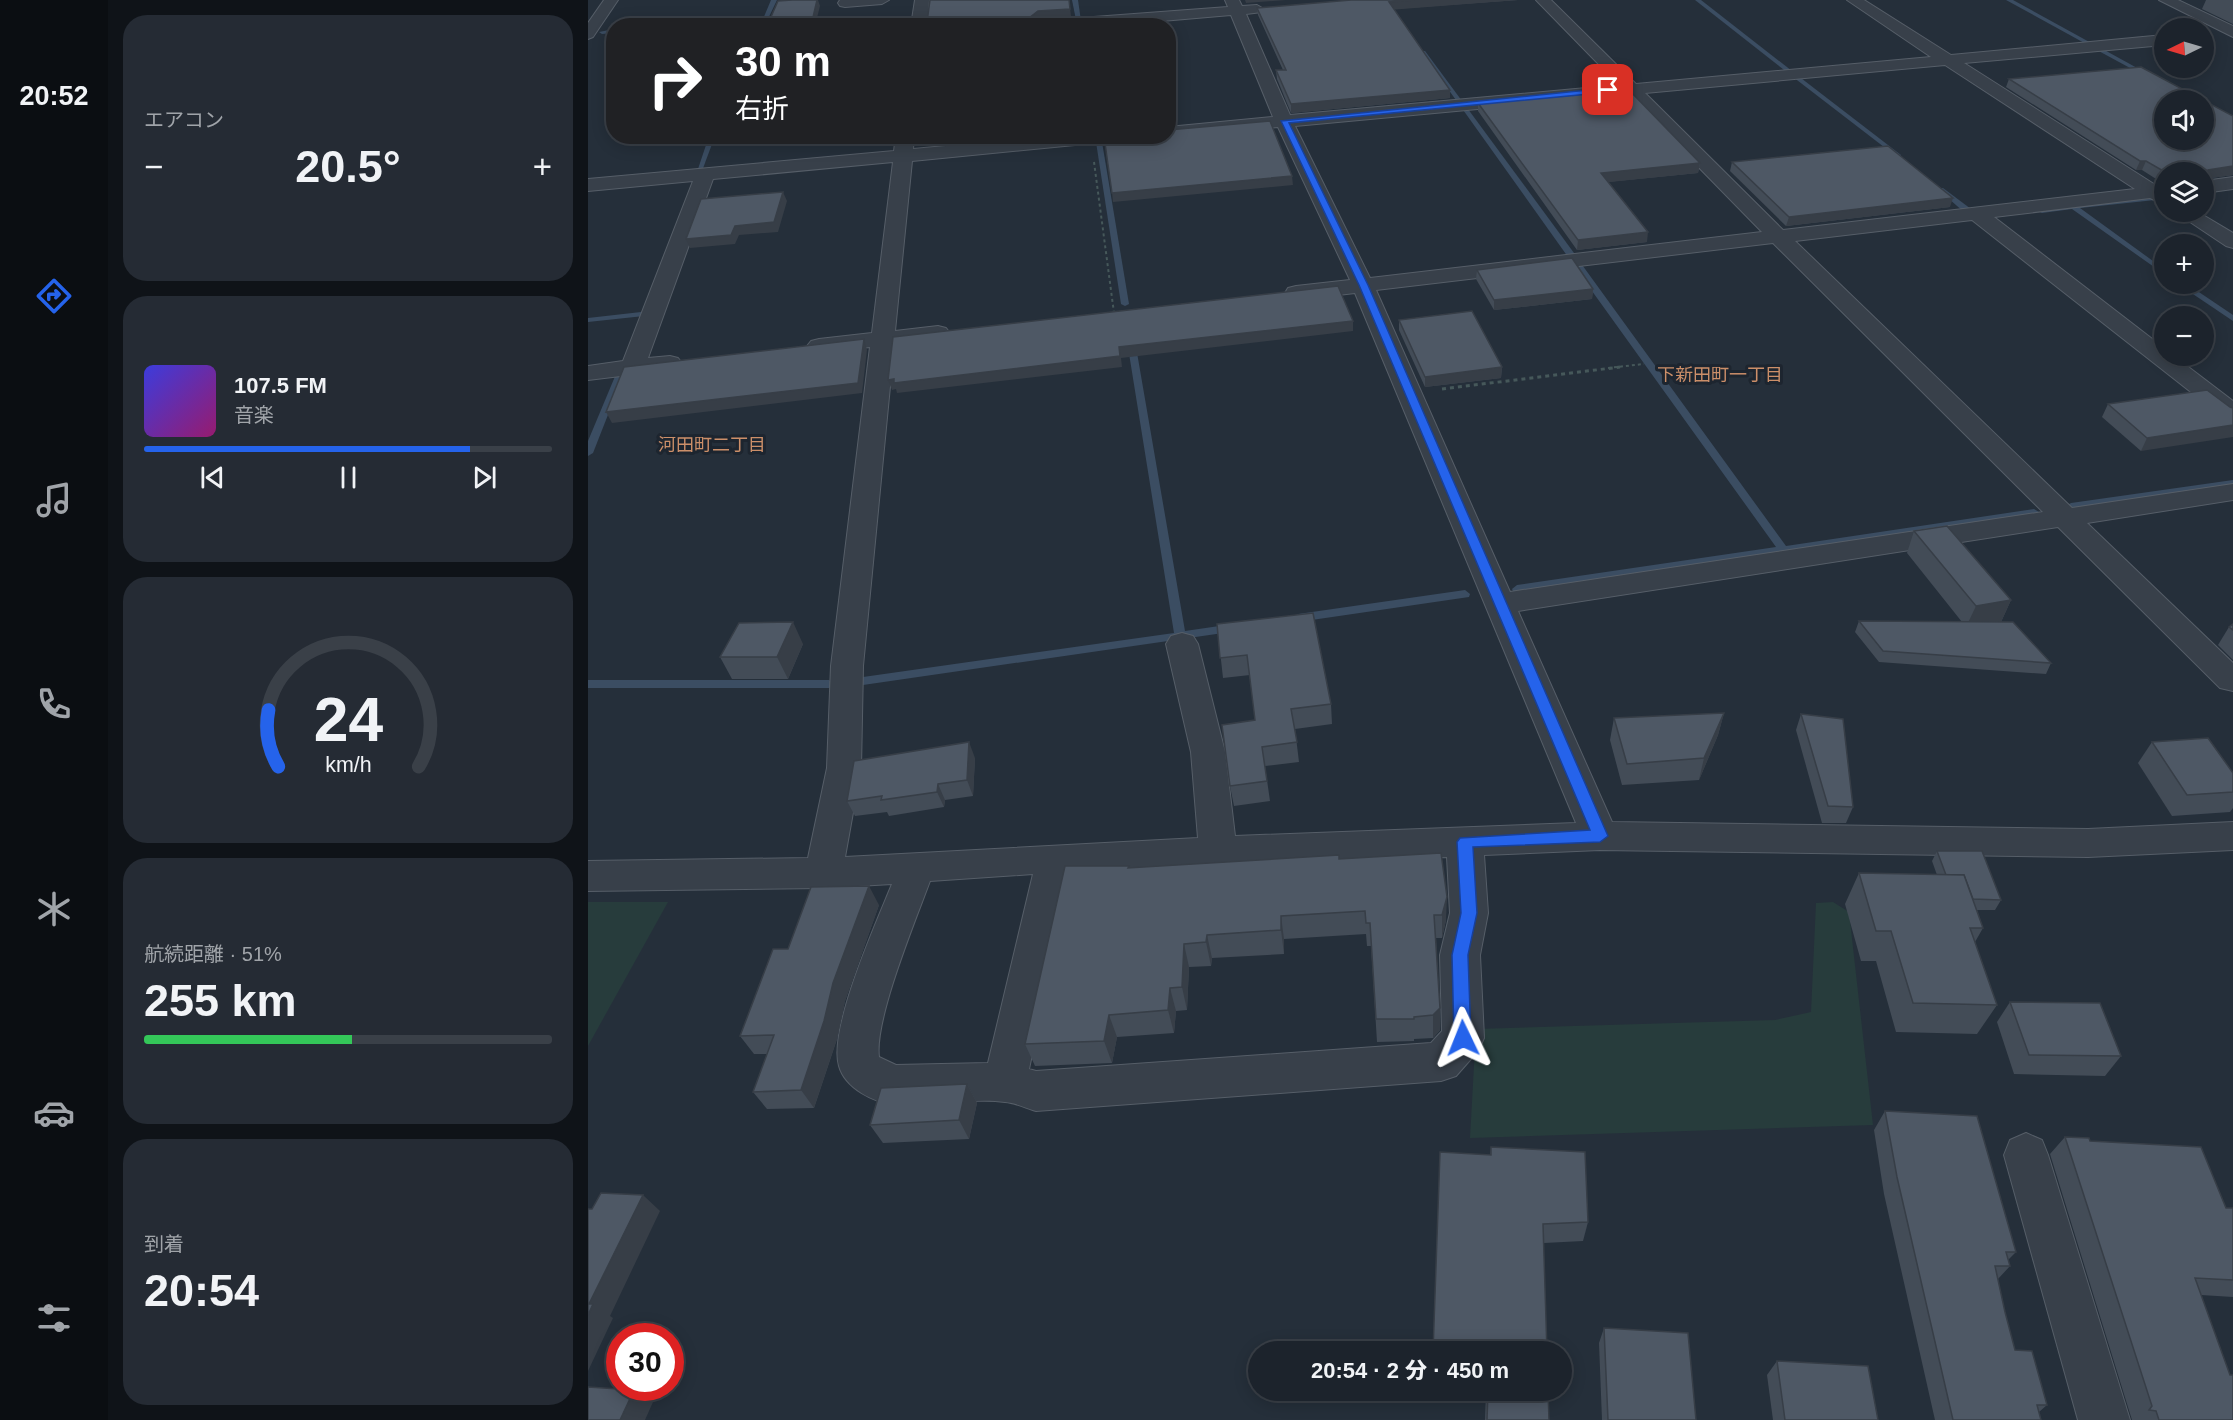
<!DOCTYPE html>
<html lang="ja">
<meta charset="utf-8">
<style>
body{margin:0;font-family:Helvetica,"Noto Sans JP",sans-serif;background:#252b34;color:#f1f3f6;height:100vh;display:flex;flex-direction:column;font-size:22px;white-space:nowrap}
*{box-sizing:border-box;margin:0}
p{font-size:20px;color:#a0a4a9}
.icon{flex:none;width:33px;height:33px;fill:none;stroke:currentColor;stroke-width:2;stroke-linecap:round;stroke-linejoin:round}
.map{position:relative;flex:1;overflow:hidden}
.drawer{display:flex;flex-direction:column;gap:15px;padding:15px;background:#0f1318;width:480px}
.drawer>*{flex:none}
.top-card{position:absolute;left:18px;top:18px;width:570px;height:126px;border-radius:24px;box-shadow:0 3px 15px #0003,0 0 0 2px #3a4048;background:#202124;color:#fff;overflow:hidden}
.needle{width:39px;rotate:265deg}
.tools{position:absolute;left:1566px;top:18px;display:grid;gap:12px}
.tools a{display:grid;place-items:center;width:60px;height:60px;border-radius:50%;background:#1c232c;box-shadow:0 3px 15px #0003,0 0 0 2px #3a4048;font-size:30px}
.speed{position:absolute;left:18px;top:1323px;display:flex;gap:12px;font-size:30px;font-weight:700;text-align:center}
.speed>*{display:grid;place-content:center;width:78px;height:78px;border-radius:50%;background:#1c232c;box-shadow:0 3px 15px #0003,0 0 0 2px #3a4048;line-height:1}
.speed .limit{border:9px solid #d22;background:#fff;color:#111}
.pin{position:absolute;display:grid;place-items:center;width:51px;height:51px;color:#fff;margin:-26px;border-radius:12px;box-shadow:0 3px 9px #0006}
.me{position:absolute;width:66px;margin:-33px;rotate:358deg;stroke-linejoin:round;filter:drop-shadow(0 0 4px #0008)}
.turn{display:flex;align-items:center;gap:21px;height:126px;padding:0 30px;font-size:27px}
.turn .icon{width:78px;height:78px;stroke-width:2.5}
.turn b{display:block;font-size:42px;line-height:51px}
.big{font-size:45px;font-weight:800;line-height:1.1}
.drawer .tile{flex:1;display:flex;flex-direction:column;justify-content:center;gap:9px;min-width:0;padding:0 21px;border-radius:24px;background:#252b34}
.drawer .dial{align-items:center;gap:0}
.dial svg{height:156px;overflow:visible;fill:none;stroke:#3a4048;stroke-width:7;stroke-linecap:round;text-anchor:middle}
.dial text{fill:#f1f3f6;stroke:none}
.song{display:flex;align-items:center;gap:18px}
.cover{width:72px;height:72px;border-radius:9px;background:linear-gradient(135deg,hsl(240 70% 55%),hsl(320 70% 35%))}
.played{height:6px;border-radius:3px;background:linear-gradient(90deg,#2563eb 80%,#3a4048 80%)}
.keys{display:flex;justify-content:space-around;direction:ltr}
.heat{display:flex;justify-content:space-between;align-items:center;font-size:33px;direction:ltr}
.charge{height:9px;border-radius:4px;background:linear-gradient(90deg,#34c759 51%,#3a4048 0)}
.trip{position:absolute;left:660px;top:1341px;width:324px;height:60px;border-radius:30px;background:#1c232c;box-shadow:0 3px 15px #0003,0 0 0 2px #3a4048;font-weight:800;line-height:60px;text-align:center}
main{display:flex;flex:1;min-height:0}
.dock{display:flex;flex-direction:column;width:108px;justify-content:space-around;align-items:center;background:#0b0e12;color:#a0a4a9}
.dock .icon{width:42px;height:42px}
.dock .selected{color:#2563eb}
.dock b{font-size:27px;color:#f1f3f6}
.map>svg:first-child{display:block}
</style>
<main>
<nav class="dock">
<b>20:52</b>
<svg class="icon selected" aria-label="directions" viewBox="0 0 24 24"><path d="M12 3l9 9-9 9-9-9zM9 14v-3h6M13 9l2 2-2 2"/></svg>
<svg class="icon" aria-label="music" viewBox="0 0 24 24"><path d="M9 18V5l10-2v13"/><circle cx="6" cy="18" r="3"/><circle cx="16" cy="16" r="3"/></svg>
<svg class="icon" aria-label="phone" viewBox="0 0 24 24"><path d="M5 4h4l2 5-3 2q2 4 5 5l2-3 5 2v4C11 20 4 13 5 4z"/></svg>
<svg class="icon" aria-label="climate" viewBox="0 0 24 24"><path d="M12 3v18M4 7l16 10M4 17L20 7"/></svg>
<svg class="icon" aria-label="car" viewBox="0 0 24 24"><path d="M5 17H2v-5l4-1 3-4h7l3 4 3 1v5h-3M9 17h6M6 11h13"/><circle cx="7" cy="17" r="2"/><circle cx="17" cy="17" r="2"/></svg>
<svg class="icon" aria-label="filters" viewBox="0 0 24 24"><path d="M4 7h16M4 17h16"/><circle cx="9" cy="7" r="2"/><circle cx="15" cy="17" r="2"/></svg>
</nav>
<section class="drawer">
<div class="tile"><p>エアコン</p>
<div class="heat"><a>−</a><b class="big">20.5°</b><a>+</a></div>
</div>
<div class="tile">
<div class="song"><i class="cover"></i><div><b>107.5 FM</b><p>音楽</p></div></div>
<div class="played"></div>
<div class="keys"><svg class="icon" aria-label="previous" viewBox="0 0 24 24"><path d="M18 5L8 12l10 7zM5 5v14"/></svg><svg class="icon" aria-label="pause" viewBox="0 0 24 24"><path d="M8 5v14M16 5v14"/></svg><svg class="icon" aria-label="next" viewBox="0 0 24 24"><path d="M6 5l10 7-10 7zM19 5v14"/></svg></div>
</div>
<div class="tile dial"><svg viewBox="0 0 100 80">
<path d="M14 69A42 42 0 1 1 86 69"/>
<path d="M14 69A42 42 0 0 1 9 40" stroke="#2563eb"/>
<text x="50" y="56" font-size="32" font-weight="700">24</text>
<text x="50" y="72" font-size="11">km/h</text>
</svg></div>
<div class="tile"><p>航続距離 · 51%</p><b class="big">255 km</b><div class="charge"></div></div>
<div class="tile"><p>到着</p><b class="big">20:54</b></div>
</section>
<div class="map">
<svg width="1645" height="1420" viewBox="0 0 1645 1420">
<rect width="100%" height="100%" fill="#252f3a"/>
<g fill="#273c3c">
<polygon points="0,902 80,902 0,1046"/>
<polygon points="1245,902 1261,912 1285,1125 882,1138 888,1029 1187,1020 1223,1012 1228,903"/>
</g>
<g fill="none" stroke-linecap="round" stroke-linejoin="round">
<g fill="#3b4d62" fill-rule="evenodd">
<polygon points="183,0 189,0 179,21 129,26 100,26 175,19"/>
<polygon points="484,0 490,0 493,21 488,20"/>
<polygon points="1107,0 1113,0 1204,71 1204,73 1200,73"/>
<polygon points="1418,0 1425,0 1505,44 1500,45"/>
<polygon points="26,29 26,33 14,34 11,32"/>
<polygon points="1507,47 1511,47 1560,74 1555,75 1507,49"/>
<polygon points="833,51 837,51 874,101 874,103 870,103"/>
<polygon points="1205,75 1209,75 1313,155 1313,157 1309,157 1205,77"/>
<polygon points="873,105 877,105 986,253 986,257 980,257 873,107"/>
<polygon points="121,136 127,136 114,171 109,172"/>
<polygon points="511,140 514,142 541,304 537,306 533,304 508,142"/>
<polygon points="1351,188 1355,188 1383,209 1383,213 1377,213 1351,190"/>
<polygon points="1564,196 1568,198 1567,200 1492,208 1576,269 1576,274 1484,209 1454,213 1450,211 1454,209"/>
<polygon points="986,262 992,262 1198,546 1446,509 1451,512 1446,515 929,593 925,591 924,589 929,585 1188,547 986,266"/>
<polygon points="1590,284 1599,284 1645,315 1645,321"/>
<polygon points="53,312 56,312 56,316 0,322 0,318"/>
<polygon points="543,338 547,341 597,631 645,624 649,625 651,628 649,631 275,685 271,684 269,681 275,677 586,633 539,341"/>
<polygon points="32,371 36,374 5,453 0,456 0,441 28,374"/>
<polygon points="1645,480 1645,486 1483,509 1478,506 1483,503"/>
<polygon points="877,590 882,594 881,597 710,622 704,618 710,614"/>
<polygon points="0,680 241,680 247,684 241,688 0,688"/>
</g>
<defs>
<g id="minor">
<polygon points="16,0 30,0 5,37 0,39 0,23"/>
<polygon points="252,0 301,0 294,4 257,7 252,6 250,3"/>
<polygon points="327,0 341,0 339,26 323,26"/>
<path d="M637,0H651L654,6L669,5L676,9L674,12L658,14L702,115L1031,85L948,0H963L1048,84L1343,57L1259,0H1276L1363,55L1576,35V45L1376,63L1569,186L1576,185L1575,204L1562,198L1406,217L1576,348V356H1586L1645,401V421L1636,418L1384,220L1207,241L1484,508L1645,484V500L1499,523L1645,663V691L1632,688L1470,527L930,611L1024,822L1500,829L1645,822V850L1500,857L1012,850L896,855L900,913L892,955L896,1038L890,1051L868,1076L853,1081L448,1111C438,1108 428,1103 417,1102C382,1097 344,1108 308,1105C286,1103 257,1088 251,1066C240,1029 289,921 304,884L235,888L0,891V861L220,858L239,768L243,666L282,347L231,353L223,351L219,346L223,341L231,339L284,333L305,162L125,179L60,358L82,356L90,358L94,363L90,368L82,370L0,380V366L35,361L105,181L0,191V179L306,151L308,136H326L325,149L464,136H537L528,141L324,161L307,331L350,326L358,328L362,333L358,338L306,345L275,666L273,768L257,857L610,838L603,752L578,644L583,636L594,633L605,636L610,644L637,752L647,836L988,823L767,293L708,300L700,298L697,293L700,288L708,286L762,280L690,127L580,137L576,136H580V127L685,117L643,15L516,26H445L452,21L640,7ZM1357,65L1547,189L1195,230L1057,93ZM1040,95L1174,232L782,278L707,126ZM1185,243L1455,512L922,592L788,290ZM859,857L862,913L852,955L854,1031L843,1043L448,1071L441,1069L482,872ZM445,874L400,1063L308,1065L291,1057C286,1020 328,919 342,881Z"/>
<polygon points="1571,0 1590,0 1645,26 1645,37"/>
<polygon points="1645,177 1645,189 1616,193 1616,181"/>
<polygon points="1587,212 1610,212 1645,233 1645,248 1638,246"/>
<polygon points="1438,1133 1454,1140 1460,1155 1542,1420 1490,1420 1416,1155 1422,1140"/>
</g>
</defs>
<use href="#minor" stroke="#565e68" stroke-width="2"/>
<g stroke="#46585a" stroke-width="2" stroke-dasharray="3 3" stroke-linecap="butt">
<polyline points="506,162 526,313"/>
<polyline points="1020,368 1056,364"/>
</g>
<polyline stroke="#46585a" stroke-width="3" stroke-dasharray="4 4" stroke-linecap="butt" points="854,389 1032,367"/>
<use href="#minor" fill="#38404a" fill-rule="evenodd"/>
</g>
<g fill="#434c57">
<polygon points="763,0 930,0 806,9 862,98 703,113 689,79 688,70 695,70 670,15 669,8"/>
<polygon points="1618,0 1645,0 1645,24 1614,9"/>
<polygon points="1421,79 1645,116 1645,175 1616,179 1576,172 1576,184 1554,170 1548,170 1418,87"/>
<polygon points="890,103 1112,163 1110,173 1019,182 1059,242 989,250 890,111"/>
<polygon points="1144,162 1362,207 1198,226 1142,171"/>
<polygon points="889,270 1005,289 1004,299 906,310 888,279"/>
<polygon points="811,320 914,367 913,378 837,387 811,330"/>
<polygon points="1619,390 1553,451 1514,417 1520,404"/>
<polygon points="1326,531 1423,600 1413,622 1463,663 1458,674 1291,662 1267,632 1271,621 1374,622 1319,553"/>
<polygon points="629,624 743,704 744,724 707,729 711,762 677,766 682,801 646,806 642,786 667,720 662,675 635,678"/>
<polygon points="1645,624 1645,660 1630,645 1641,627"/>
<polygon points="215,644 200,679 144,679 132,657"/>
<polygon points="1136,713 1130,735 1111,780 1034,785 1022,740 1026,718"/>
<polygon points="1213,714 1265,807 1258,823 1234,823 1208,730"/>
<polygon points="1564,742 1645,773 1645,808 1642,812 1584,816 1550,763"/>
<polygon points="387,758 385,796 357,800 356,807 301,816 299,812 267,816 259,801"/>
<polygon points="1349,851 1413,900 1407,910 1389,910 1395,928 1387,942 1409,1005 1389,1034 1308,1032 1288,961 1273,961 1257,904 1271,873 1349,875 1344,861"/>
<polygon points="853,853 858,920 854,938 848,938 852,1030 845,1038 826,1039 826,1041 789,1042 783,946 779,946 778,934 696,939 696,954 624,958 623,966 601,967 599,1010 588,1011 586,1033 529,1037 524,1063 447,1066 437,1044 541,866 541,868 751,859"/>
<polygon points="291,905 257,1001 249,1039 226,1108 179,1109 165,1092 180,1054 166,1054 152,1036 200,949"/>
<polygon points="1422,1002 1533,1056 1517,1076 1426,1074 1409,1022"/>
<polygon points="379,1084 389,1103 381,1139 295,1143 282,1125"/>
<polygon points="1297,1111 1428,1252 1420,1260 1422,1266 1410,1279 1417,1312 1427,1350 1459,1405 1451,1412 1453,1420 1347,1420 1296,1194 1286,1130"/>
<polygon points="1477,1137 1502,1141 1638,1208 1645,1208 1645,1297 1613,1295 1645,1420 1544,1420 1462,1154"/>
<polygon points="903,1147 1000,1222 995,1241 956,1243 902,1155"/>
<polygon points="1016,1328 1108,1420 1014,1420 1011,1343"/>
<polygon points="1189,1361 1290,1420 1185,1420 1179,1375"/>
<polygon points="898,1390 960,1390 961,1420 897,1420"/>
</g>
<g fill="#373e47">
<polygon points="229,0 230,0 232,6 227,26 223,26"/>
<polygon points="481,0 483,16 452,19 443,26 441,18 450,11"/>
<polygon points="657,0 698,0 658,3"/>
<polygon points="827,0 930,0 801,10 801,2"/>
<polygon points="408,17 410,25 340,26 339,22"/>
<polygon points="862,90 862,98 703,113 703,104"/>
<polygon points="1552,161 1558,161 1554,170 1548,170"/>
<polygon points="1112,163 1110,173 1012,183 1013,173"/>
<polygon points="1645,166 1645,175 1616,179 1616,174 1620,170"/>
<polygon points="704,176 705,185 525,202 524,193"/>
<polygon points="195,192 199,201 190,232 151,235 147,244 102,248 98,239"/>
<polygon points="1365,198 1362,207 1198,226 1201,217"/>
<polygon points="1060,232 1059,242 989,250 990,240"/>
<polygon points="1005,289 1004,299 906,310 906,300"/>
<polygon points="765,321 765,331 533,358 534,367 309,393 308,389 304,390 300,380 531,347"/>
<polygon points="276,339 279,350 274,393 24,423 18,412"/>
<polygon points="914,367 913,378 837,387 837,377"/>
<polygon points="1645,425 1645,437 1553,451 1559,438"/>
<polygon points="1423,600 1413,622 1378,627 1388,606"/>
<polygon points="205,622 215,644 200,679 189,657"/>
<polygon points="1136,713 1130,735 1111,780 1116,758"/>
<polygon points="381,742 387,758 385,796 379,780"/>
<polygon points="350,784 357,800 356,807 349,792"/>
<polygon points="281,886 291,905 257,1001 249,1039 226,1108 213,1090 245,983"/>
<polygon points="859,897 858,920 854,938 854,915"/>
<polygon points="693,916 696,939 696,954 693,930"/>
<polygon points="619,935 624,958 623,966 618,942"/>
<polygon points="596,944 601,967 599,1010 594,987"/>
<polygon points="582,988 588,1011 586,1033 580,1010"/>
<polygon points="852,1008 852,1030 845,1038 845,1015"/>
<polygon points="521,1015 529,1037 524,1063 516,1041"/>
<polygon points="379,1084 389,1103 381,1139 371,1120"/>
<polygon points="55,1195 72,1211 22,1316 25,1318 0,1371 0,1315 1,1304"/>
<polygon points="46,1390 65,1402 57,1420 32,1420"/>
</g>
<g fill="#4e5865" stroke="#373e47" stroke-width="1.5" fill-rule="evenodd">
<polygon points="204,0 229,0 223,26 179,26 190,1"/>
<polygon points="342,0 481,0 482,9 450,11 441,18 443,20 483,20 484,26 408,26 408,17 339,22"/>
<polygon points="763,0 827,0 801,2 862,90 703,104 688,70 698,70 669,8"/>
<path d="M1553,67L1645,116V166L1620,170L1618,174H1616V172H1577L1558,161H1552L1421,79ZM1576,100H1616V140H1576Z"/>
<polygon points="1040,89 1112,163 1013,173 1060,232 990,240 890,103"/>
<polygon points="682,121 704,176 524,193 516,136 580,136 580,130"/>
<polygon points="1300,146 1365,198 1201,217 1144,162"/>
<polygon points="195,192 186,222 147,226 143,235 98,239 113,199"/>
<polygon points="984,258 1005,289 906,300 889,270"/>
<polygon points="750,286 765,321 531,347 532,356 306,383 306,379 300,380 305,337"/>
<polygon points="884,311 914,367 837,377 811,320"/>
<polygon points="276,339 270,383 18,412 36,367"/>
<polygon points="1619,390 1642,407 1645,408 1645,425 1559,438 1520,404"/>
<polygon points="1359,526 1423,600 1388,606 1326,531"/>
<polygon points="725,613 743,704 703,709 709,742 674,747 679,781 642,786 634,725 667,720 659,655 632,658 629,624"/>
<polygon points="1271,621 1425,622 1463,663 1295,651"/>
<polygon points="205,622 189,657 132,657 151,623"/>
<polygon points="1645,624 1645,630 1641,627"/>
<polygon points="1136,713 1116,758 1039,764 1026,718"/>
<polygon points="1213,714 1255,719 1265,807 1240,806"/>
<polygon points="1620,738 1645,773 1645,792 1599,795 1564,742"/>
<polygon points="381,742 379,780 350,784 349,792 293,800 294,796 259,801 266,761"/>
<polygon points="1349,851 1394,851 1413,900 1385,899 1376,875 1358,875"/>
<polygon points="853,853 859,897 854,915 846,915 852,1008 845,1015 826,1017 826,1019 788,1019 782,923 778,923 777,911 693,916 693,930 619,935 618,942 596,944 594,987 582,988 580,1010 521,1015 516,1041 437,1044 477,866 541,866 540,868 751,855 751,859"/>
<polygon points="1271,873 1376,875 1395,928 1382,928 1409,1005 1325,1003 1303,931 1288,931"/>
<polygon points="281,886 245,983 236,1021 213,1090 165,1092 186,1035 152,1036 185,949 200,949 223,887"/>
<polygon points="1422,1002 1512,1003 1533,1056 1441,1055"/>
<polygon points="379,1084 371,1120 282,1125 293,1088"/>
<polygon points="1297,1111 1389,1116 1428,1252 1418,1252 1422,1266 1407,1266 1417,1312 1427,1350 1444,1351 1459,1405 1449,1405 1453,1420 1365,1420 1309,1177"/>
<polygon points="1477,1137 1501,1138 1502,1141 1613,1147 1638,1208 1645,1208 1645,1280 1607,1278 1642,1375 1645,1375 1645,1420 1571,1420 1568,1411 1561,1410 1564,1406"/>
<polygon points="903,1147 997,1152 1000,1222 955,1224 959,1352 845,1352 852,1152 903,1155"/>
<polygon points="13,1193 55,1195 1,1304 5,1304 0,1315 0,1209 4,1209"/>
<polygon points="1016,1328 1100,1333 1108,1420 1020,1420"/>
<polygon points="1189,1361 1280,1366 1290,1420 1197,1420"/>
<polygon points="0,1387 46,1390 32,1420 0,1420"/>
<polygon points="900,1390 960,1390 961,1420 899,1420"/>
</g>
<polygon fill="#2563eb" stroke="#184099" stroke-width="1.5" points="1020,88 1022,92 701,123 780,285 1020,836 1012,842 885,847 889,913 880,955 883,1038 881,1043 875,1046 869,1043 866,1038 864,955 873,913 869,842 872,838 1002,830 771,285 693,121"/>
<g text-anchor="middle" stroke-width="6" stroke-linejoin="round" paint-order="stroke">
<g font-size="18" fill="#cc8f69" stroke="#1d252f">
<text x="1132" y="381">下新田町一丁目</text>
<text x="124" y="451">河田町二丁目</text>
</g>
</g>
</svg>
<div class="tools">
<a><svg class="needle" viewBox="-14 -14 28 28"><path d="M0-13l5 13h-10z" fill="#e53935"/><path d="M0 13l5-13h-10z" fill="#a0a4a9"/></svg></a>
<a><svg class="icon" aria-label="sound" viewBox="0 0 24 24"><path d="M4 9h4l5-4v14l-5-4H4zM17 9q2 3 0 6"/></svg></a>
<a><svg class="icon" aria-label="layers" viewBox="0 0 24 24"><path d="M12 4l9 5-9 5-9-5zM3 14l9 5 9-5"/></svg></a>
<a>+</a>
<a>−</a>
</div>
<div class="speed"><div class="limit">30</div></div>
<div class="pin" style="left:1020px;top:90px;background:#d93025"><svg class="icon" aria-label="arrive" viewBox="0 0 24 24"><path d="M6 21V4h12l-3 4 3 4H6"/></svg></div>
<svg class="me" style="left:875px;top:1038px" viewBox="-20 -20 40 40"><path d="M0-17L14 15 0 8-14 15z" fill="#2563eb" stroke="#fff" stroke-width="4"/></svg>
<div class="trip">20:54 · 2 分 · 450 m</div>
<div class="top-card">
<div class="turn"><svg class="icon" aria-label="right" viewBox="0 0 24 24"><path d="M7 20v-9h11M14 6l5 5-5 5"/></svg><div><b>30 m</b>右折</div></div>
</div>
</div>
</main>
